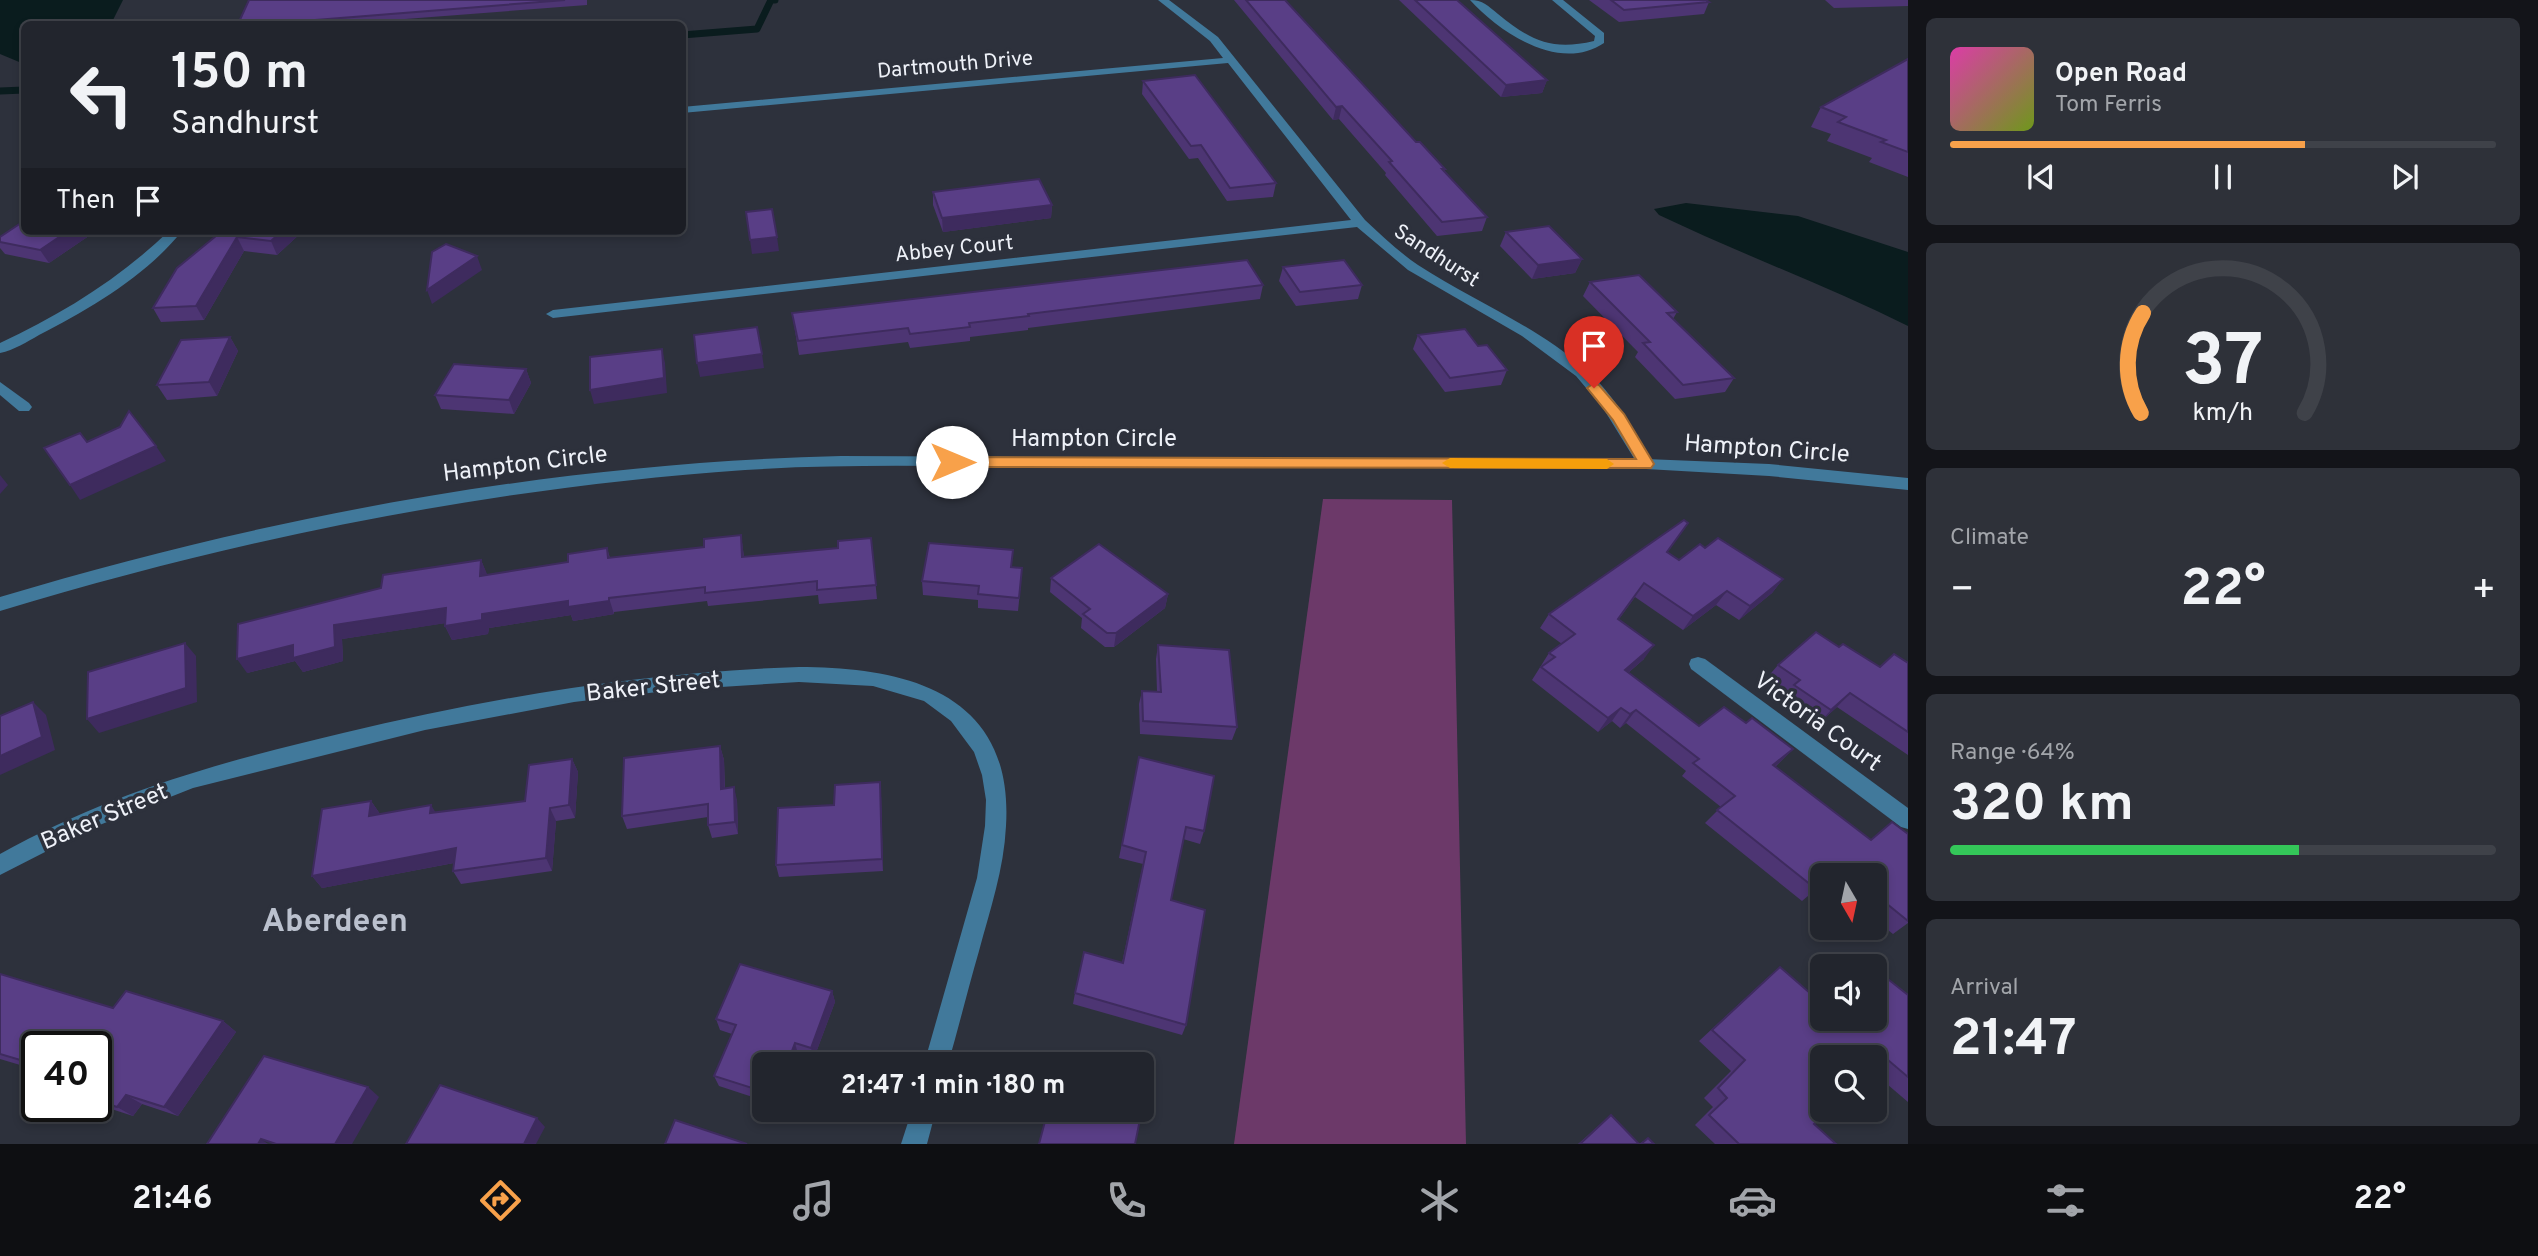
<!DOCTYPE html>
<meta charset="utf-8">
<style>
body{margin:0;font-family:Overpass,sans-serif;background:#2e3139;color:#f1f3f6;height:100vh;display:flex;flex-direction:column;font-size:26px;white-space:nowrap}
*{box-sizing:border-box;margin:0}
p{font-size:23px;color:#a2a5aa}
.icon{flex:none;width:38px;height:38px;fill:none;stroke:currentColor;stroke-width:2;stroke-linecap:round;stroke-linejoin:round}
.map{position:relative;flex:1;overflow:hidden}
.sheet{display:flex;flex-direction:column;gap:18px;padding:18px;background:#131419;width:630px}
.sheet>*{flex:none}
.top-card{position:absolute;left:21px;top:21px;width:665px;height:214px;border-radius:10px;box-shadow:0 4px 10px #0003,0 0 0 2px #3f4249;background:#22252d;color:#f1f3f6;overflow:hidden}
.needle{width:46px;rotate:171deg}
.buttons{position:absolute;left:1810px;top:863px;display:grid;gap:14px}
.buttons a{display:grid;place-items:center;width:77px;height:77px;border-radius:10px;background:#22252d;box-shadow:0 4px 10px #0003,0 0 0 2px #3f4249;font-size:35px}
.speed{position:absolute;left:21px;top:1031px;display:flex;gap:14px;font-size:35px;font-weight:700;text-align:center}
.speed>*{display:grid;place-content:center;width:91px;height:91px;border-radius:50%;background:#22252d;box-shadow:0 4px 10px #0003,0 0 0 2px #3f4249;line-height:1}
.speed .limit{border:4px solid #111;border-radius:10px;background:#fff;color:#111}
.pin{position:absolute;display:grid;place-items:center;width:60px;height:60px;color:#fff;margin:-72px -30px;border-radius:50% 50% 50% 0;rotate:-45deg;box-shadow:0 0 7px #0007}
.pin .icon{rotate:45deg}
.me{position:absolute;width:77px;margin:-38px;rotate:90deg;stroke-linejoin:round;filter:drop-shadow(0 0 5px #0008)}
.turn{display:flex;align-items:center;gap:24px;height:147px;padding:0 35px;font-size:32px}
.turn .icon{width:91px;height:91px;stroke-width:2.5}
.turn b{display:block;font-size:49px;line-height:60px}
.then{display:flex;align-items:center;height:66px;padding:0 35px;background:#0003;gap:14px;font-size:26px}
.big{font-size:52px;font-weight:700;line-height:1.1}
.sheet .widget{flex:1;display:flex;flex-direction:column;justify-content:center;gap:10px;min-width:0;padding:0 24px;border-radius:10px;background:#2e3139}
.sheet .dial{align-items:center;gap:0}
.dial svg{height:182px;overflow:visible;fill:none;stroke:#3f4249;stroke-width:7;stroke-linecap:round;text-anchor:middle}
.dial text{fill:#f1f3f6;stroke:none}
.song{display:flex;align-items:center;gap:21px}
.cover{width:84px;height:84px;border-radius:10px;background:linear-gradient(135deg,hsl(320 70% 55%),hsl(80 70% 35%))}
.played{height:7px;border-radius:4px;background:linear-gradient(90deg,#f8a14a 65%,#3f4249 65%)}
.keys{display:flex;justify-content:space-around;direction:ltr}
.heat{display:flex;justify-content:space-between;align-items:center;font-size:38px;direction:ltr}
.charge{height:10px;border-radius:5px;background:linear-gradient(90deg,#34c759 64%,#3f4249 0)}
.trip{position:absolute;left:752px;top:1052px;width:402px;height:70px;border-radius:10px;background:#22252d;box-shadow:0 4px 10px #0003,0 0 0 2px #3f4249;font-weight:700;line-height:70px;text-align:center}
.dock{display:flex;height:112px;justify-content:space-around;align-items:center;background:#0e0f12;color:#a2a5aa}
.dock .icon{width:49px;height:49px}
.dock .current{color:#f8a14a}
.dock b{font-size:32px;color:#f1f3f6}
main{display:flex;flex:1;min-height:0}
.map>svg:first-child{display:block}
</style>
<main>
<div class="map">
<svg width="1908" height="1144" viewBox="0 0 1908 1144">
<rect width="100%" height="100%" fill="#2d313c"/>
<polygon fill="#6c3969" points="1323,499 1452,500 1466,1144 1234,1144"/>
<g fill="#0a1c1e">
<polygon points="0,0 123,0 113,20 103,24 24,24 24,64 0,54"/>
<path d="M1686,203L1798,216L1908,252V326C1827,286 1741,254 1659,215L1654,209Z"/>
</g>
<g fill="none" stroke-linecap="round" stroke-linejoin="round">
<g stroke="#0a1c1e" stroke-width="7">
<polyline points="682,35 757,29 771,0 775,0"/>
<polyline points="0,91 24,90"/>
</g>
<g fill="#41799b" fill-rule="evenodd">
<path d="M1158,0H1169L1218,37L1365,220C1382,236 1399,252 1418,265C1473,301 1535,325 1585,369C1615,395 1634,431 1654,464L1652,468H1640L1603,408L1576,376L1522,336L1408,270L1357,227L553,318L546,314L553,310L1351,220L1228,63L682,113V107L1223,58L1210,41Z"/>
<path d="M1470,0C1483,0 1488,6 1498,14C1531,41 1552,51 1594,41L1595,36L1552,0H1563L1604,33V43C1560,73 1500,33 1470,0Z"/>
<path d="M169,231H182C146,276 90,309 39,335C27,342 14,350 0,353V343C62,314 119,279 169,231Z"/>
<polygon points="0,382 29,403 32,407 29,411 19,411 0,395"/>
<polygon points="1698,657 1705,659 1908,808 1908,829 1901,827 1691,669 1689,664 1691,659"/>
<path d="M799,667C907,667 1014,693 1006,826C1004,869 990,910 979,951C968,989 959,1026 948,1064H924L977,878L985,826L986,800L982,775L974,752L951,721L924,701L873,686L799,682L674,690L574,702L425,730L193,788L92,828L0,875V854C112,792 220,762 343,733C493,697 645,672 799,667Z"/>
<polygon points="912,1110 936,1110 927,1144 901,1144"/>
</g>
<path fill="#41799b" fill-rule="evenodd" d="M841,456L1646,459L1769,464L1908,478V490L1769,476L1646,469C1454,468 1262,468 1070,467C962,467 853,463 745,470C491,488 243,537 0,611V597C273,515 555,463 841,456Z"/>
</g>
<g fill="#4d3573">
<polygon points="249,0 587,0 587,5 340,24 238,24"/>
<polygon points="1234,0 1285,0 1416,142 1445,169 1444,172 1487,217 1482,231 1437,236 1385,175 1386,173 1339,119 1333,120"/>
<polygon points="1399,0 1457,0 1547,80 1542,93 1501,97"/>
<polygon points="1589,0 1706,0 1709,2 1704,14 1619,22"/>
<polygon points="1825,0 1908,0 1908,6 1834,8"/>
<polygon points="1908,59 1908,177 1869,162 1872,158 1827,141 1831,134 1811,127 1821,107"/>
<polygon points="1143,81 1276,183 1273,197 1227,201 1198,158 1189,159 1142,94"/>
<polygon points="933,192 1052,205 1051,218 943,232 933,205"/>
<polygon points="24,231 96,231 49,263 5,254 0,248 0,237"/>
<polygon points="222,231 303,231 277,255 244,251 204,320 161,322 153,308"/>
<polygon points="1506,232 1582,259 1575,273 1532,279 1500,246"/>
<polygon points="1283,267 1362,285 1358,299 1296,306 1279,281"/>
<polygon points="1590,282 1677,312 1673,319 1734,378 1725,392 1675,399 1635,357 1638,352 1583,296"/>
<polygon points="1263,285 1260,299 1028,328 1028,330 970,337 970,341 910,348 908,342 799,355 792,313"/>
<polygon points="1418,335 1478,346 1507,370 1501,385 1445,392 1413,349"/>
<polygon points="230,337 238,351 217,396 167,400 157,385"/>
<polygon points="526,369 531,383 514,414 441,409 435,395"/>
<polygon points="1688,523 1667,552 1679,560 1705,548 1783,579 1772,593 1739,620 1716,605 1683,630 1635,597 1619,619 1644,659 1628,673 1699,726 1746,723 1793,749 1775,767 1871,840 1908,834 1908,923 1893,934 1874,919 1874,875 1822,875 1822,886 1821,885 1802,901 1705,823 1721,807 1682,776 1686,771 1626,723 1620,728 1612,721 1598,732 1532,680 1549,653 1562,644 1540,628 1549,614"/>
<polygon points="741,535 744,557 838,548 871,538 877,599 819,604 818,595 708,606 707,601 614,612 614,614 573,621 571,615 489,628 488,634 452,640 445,626 445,623 342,639 343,661 303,672 295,661 247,673 381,588 481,560 487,575 568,562 607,548 610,558 704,547"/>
<polygon points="1051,578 1168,594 1165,608 1114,647 1105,647 1081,628 1082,618 1050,592"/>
<polygon points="922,581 1021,582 1018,611 978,608 978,600 923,595"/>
<polygon points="1158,645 1237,727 1232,740 1140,734 1139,704 1142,691 1157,692 1156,659"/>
<polygon points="1839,647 1880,667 1908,663 1908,755 1837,707 1818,724 1782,699 1787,693 1766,679 1778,665"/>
<polygon points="720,746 724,760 725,788 737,800 738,834 712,838 708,825 708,817 627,829 622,816"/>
<polygon points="1139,757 1204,831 1200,844 1183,839 1171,900 1186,1025 1182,1035 1073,1004 1075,993 1122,963 1143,864 1119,858"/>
<polygon points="572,759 578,772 575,818 556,821 552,871 461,884 453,871 454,863 322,888 312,876 371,801 380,814 436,813 525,801"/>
<polygon points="881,795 883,871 779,877 776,865 834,805"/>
<polygon points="1780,967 1809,993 1822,980 1822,1018 1908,995 1908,1102 1874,1073 1874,1057 1814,1124 1836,1144 1715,1144 1695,1125 1713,1107 1704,1098 1731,1071 1699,1041 1766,979"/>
<polygon points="0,974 113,1008 223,1021 236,1032 178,1116 142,1104 133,1116 96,1104 96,1046 37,1046 37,1070 0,1059"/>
<polygon points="832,991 835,1002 814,1058 798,1054 765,1064 765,1101 719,1086 714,1076 732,1034 720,1030 716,1019"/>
<polygon points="1611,1115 1639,1144 1648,1138 1654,1144 1578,1144"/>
</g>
<g fill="#3e2b5e">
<polygon points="1547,80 1542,93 1501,97 1506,85"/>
<polygon points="1342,106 1339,119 1333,120 1336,107"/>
<polygon points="1052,205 1051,218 943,232 942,218"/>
<polygon points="68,231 96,231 49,263 40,250"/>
<polygon points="282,231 303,231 277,255 271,241"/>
<polygon points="237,237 244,251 204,320 196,306"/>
<polygon points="777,237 779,251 752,254 750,240"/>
<polygon points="477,256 482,270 432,304 427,290"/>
<polygon points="1582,259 1575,273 1532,279 1538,265"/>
<polygon points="230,337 238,351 217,396 209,382"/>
<polygon points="662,349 665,363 667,393 594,404 590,390"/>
<polygon points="762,354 764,368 700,377 697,363"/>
<polygon points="526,369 531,383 514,414 509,400"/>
<polygon points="156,446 166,461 80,500 70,485"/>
<polygon points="0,475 8,485 0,494"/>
<polygon points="741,535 743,549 745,571 742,557"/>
<polygon points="481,560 487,574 486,590 480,576"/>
<polygon points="1783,579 1772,593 1739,620 1750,606"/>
<polygon points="1727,591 1716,605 1683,630 1693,616"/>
<polygon points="1168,594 1165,608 1114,647 1116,633"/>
<polygon points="609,598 614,614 573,621 571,615 489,628 488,634 452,640 445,626 482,614 568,601"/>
<polygon points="446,608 453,622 342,639 343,661 303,672 295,661 247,673 237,659 334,625"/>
<polygon points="185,643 196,656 197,702 99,733 87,719"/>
<polygon points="1654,645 1644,659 1615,684 1625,670"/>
<polygon points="1850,693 1837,707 1818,724 1831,710"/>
<polygon points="33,702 46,715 55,750 0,775 0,756"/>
<polygon points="1621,708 1612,721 1598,732 1608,718"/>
<polygon points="1636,710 1626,723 1620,728 1630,714"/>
<polygon points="720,746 724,760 725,802 721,789"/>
<polygon points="1793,749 1780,762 1760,778 1773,765"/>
<polygon points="572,759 578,772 575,818 569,805"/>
<polygon points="880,782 881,795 883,871 882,859"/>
<polygon points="734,787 737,800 738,834 735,822"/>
<polygon points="371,801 380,814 378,829 369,816"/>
<polygon points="431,805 439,818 430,813"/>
<polygon points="550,808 556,821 552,871 546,858"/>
<polygon points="456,848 464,861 322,888 312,876"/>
<polygon points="832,991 835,1002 814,1058 811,1048"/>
<polygon points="223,1021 236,1032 178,1116 164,1107"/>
<polygon points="795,1043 798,1054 794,1064 787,1064"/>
<polygon points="368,1087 379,1097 352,1144 335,1144"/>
<polygon points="126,1095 142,1104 133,1116 117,1107"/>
<polygon points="537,1118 545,1127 536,1144 524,1144"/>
<polygon points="261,1139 268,1144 258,1144"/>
</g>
<g fill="#593e86" stroke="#3e2b5e" stroke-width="2">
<polygon points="249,0 565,0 316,20 315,24 238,24"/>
<polygon points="1246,0 1285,0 1416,142 1420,142 1445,169 1442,169 1487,217 1442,222 1389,162 1392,161 1342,106 1336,107"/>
<polygon points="1415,0 1457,0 1547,80 1506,85"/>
<polygon points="1611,0 1706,0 1709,2 1624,10"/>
<polygon points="1908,59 1908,152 1881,142 1886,140 1838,122 1846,117 1821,107"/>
<polygon points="1195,75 1276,183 1230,188 1201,145 1191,146 1143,81"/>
<polygon points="1039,179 1052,205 942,218 933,192"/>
<polygon points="772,209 777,237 750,240 746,212"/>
<polygon points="24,221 24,231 68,231 40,250 0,242 0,237"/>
<polygon points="1549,226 1582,259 1538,265 1506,232"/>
<polygon points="222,231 282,231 271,241 237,237 196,306 153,308 177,268"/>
<polygon points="446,244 477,256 427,290 432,252"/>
<polygon points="1247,260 1263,285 1028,314 1029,316 969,323 970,327 910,334 908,328 798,341 792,313"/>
<polygon points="1344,260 1362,285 1300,292 1283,267"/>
<polygon points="1639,275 1677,312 1667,313 1734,378 1683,385 1643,343 1650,342 1590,282"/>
<polygon points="757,327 762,354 697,363 694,335"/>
<polygon points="1465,329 1478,346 1487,345 1507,370 1450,378 1418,335"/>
<polygon points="230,337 209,382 157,385 181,340"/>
<polygon points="662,349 664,378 590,390 590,357"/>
<polygon points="454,364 526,369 509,400 435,395"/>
<polygon points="129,411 156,446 70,485 44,448 80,433 87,442 120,427"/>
<polygon points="1684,520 1688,523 1667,552 1679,560 1700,544 1705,548 1718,538 1783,579 1750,606 1727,591 1693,616 1644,583 1618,619 1654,645 1625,670 1699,726 1724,707 1746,723 1752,718 1793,749 1773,765 1871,840 1892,822 1908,834 1908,921 1882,900 1877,906 1874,904 1874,875 1838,875 1834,872 1832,875 1822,875 1822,884 1816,889 1717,810 1735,796 1693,763 1699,759 1636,710 1630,714 1621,708 1608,718 1541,667 1555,657 1549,653 1575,634 1549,614"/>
<polygon points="741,535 742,557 838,548 838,541 871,538 876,585 817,590 817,581 705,593 705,587 609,598 609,601 568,607 568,601 482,614 482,620 445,626 446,608 334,625 335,647 293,658 293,645 237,659 238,624 381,588 383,575 481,560 480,576 568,562 568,554 607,548 608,558 704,547 704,539"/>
<polygon points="929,543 1013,550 1011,567 1022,568 1019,598 978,594 979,586 922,581"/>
<polygon points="1099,544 1168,594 1116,633 1107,633 1083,614 1090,609 1051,578"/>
<polygon points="1816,632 1839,647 1843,644 1880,667 1894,654 1908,663 1908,732 1850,693 1831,710 1794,685 1800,680 1778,665"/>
<polygon points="185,643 186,688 87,719 88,672"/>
<polygon points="1158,645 1229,650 1237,727 1143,721 1142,691 1161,692"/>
<polygon points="33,702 42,737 0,756 0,716"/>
<polygon points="720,746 721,789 734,787 735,822 708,825 708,804 622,816 624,758"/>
<polygon points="1139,757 1214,776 1204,831 1186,827 1171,900 1205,910 1186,1025 1075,993 1084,952 1123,963 1146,852 1122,845"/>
<polygon points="572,759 569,805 550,808 546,858 453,871 456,848 312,876 322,809 371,801 369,816 431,805 430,813 525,801 529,765"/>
<polygon points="880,782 882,859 776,865 778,808 834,805 835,785"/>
<polygon points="1864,960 1872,966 1858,966"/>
<polygon points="740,964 832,991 811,1048 795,1043 787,1064 765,1064 765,1092 714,1076 736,1025 716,1019"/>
<polygon points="1780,967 1811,994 1822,984 1822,1018 1874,1018 1874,968 1908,995 1908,1077 1881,1054 1874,1061 1874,1057 1822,1057 1822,1110 1828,1110 1814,1124 1836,1144 1739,1144 1709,1115 1727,1098 1718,1088 1745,1060 1712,1030"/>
<polygon points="0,974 113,1008 126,991 223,1021 164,1107 126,1095 117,1107 96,1100 96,1046 37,1046 37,1065 0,1054"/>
<polygon points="1081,1055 1112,1064 1079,1064"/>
<polygon points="264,1056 368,1087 335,1144 276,1144 261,1139 258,1144 207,1144"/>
<polygon points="1143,1073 1148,1075 1143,1103"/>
<polygon points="440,1085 537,1118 524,1144 406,1144"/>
<polygon points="1048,1110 1142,1110 1135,1144 1039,1144"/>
<polygon points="1611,1115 1639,1144 1580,1144"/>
<polygon points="675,1120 747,1144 665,1144"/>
<polygon points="1648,1138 1654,1144 1641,1144"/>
</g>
<polygon fill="#f8a14a" stroke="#a16930" stroke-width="2" points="1594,383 1599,385 1624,414 1654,464 1651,468 952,467 945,462 952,457 1636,459 1613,420 1587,388"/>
<polygon fill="#f59e0b" points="1450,458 1607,459 1614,464 1607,469 1450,468 1442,463"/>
<g text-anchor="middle" stroke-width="7" stroke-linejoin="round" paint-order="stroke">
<g font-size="21" fill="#eef1f8" stroke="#2d313c">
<text transform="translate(955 64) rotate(-5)" y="7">Dartmouth Drive</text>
<text transform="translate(954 248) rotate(-6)" y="7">Abbey Court</text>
<text transform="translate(1437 255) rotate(33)" y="7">Sandhurst</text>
</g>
<g font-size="24" fill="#eef1f8" stroke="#2d313c">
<text x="1094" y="446">Hampton Circle</text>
<text transform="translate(1767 448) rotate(4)" y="8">Hampton Circle</text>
<text transform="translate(525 463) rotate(-7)" y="8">Hampton Circle</text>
<text transform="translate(653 686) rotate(-6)" y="8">Baker Street</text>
<text transform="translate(1818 721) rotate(36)" y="8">Victoria Court</text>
<text transform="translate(104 816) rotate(-23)" y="8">Baker Street</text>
</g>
<g font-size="32" font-weight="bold" fill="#bbc1ce" stroke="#2d313c">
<text x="335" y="931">Aberdeen</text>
</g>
</g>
</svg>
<div class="buttons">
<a><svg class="needle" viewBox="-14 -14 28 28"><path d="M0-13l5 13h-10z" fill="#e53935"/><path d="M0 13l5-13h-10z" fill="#a2a5aa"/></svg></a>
<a><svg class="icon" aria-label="sound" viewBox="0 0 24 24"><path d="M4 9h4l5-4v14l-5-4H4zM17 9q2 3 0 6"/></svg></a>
<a><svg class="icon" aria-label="search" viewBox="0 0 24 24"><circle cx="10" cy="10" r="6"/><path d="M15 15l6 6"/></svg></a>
</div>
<div class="speed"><div class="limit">40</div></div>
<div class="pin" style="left:1594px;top:388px;background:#d93025"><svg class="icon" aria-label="arrive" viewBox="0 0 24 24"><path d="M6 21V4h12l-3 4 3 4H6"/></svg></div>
<svg class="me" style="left:952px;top:462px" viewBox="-20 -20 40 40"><circle r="19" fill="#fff"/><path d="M0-13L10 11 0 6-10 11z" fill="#f8a14a"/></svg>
<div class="trip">21:47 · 1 min · 180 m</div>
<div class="top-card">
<div class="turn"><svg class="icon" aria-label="left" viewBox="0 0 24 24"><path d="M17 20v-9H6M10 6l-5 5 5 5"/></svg><div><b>150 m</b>Sandhurst</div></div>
<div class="then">Then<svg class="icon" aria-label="arrive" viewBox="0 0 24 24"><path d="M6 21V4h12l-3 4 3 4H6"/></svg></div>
</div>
</div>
<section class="sheet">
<div class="widget">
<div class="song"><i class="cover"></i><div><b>Open Road</b><p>Tom Ferris</p></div></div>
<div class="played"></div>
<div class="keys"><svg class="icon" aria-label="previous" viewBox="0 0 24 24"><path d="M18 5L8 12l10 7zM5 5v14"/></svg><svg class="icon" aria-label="pause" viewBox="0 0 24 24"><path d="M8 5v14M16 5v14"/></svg><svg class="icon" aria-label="next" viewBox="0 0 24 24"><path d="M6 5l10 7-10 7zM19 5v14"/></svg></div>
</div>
<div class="widget dial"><svg viewBox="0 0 100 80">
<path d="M14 69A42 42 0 1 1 86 69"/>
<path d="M14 69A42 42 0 0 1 15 25" stroke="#f8a14a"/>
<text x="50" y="56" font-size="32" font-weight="700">37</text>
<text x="50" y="72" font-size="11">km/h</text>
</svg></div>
<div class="widget"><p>Climate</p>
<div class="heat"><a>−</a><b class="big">22°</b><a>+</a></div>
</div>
<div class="widget"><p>Range · 64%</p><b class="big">320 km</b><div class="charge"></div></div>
<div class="widget"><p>Arrival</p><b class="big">21:47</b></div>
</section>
</main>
<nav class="dock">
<b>21:46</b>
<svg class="icon current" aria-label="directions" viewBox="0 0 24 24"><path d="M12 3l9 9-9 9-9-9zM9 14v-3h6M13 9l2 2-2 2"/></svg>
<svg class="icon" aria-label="music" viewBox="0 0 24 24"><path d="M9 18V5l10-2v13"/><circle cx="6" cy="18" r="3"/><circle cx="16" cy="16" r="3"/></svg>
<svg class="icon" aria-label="phone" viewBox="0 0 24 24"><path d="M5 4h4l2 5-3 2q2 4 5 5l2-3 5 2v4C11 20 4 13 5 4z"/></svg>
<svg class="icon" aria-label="climate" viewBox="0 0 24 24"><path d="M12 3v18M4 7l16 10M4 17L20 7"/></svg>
<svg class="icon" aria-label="car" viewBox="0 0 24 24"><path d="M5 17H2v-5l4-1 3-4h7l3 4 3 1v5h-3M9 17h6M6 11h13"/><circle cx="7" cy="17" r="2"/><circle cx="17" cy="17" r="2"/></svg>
<svg class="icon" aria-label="filters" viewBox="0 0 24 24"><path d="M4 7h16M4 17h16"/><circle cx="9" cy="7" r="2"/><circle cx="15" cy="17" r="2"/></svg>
<b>22°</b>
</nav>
